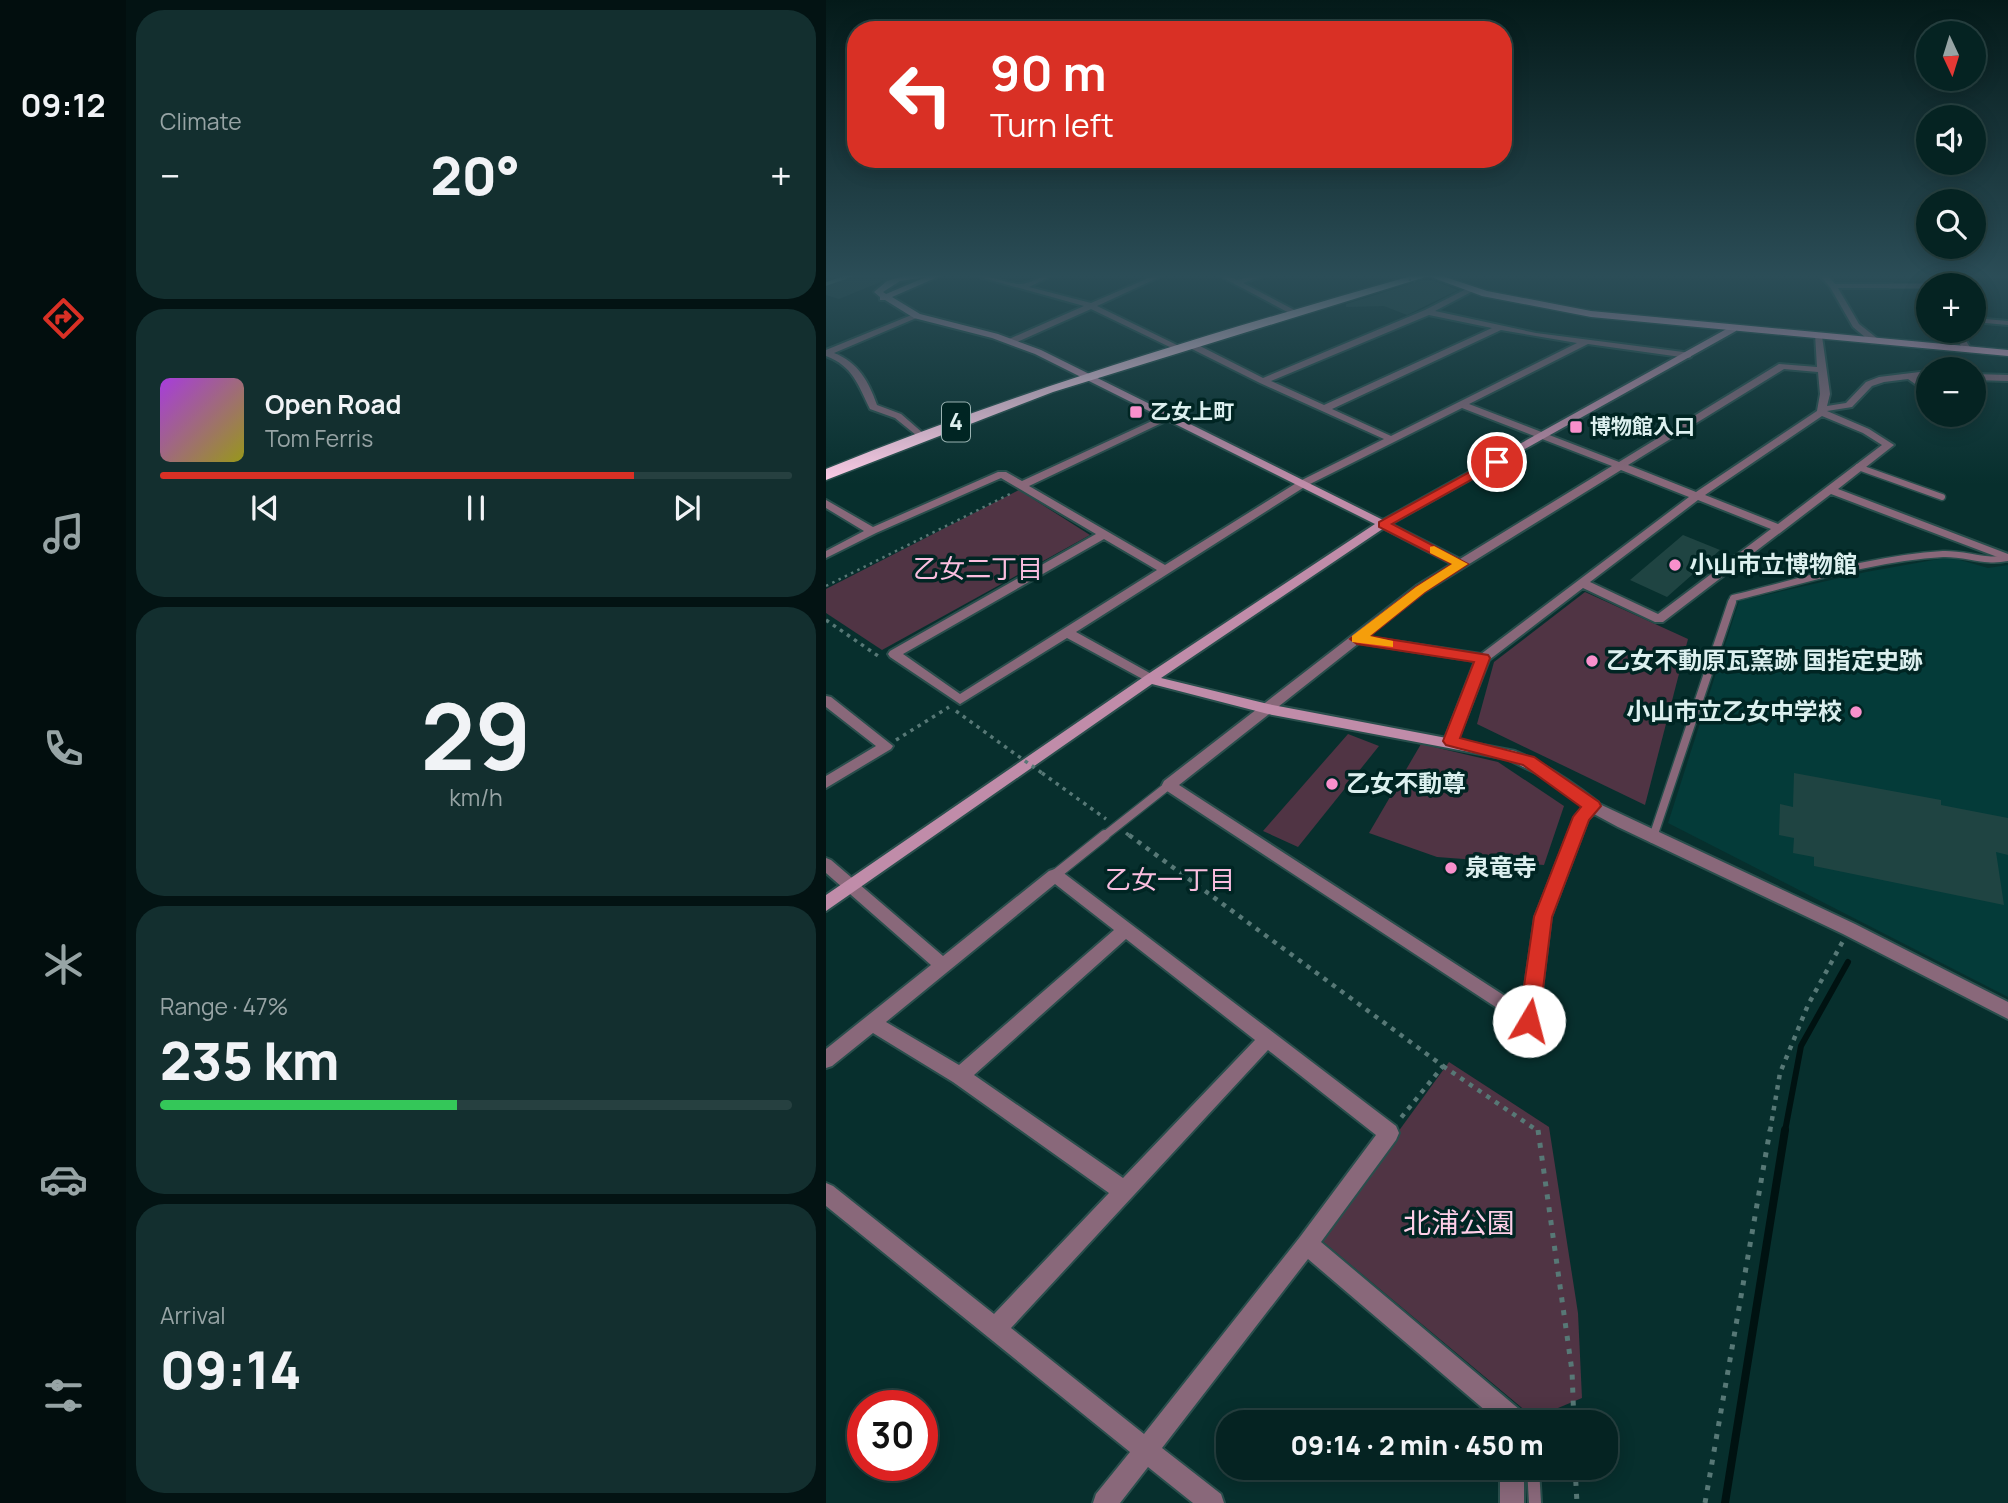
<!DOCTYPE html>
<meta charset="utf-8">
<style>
body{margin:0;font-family:Manrope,"Noto Sans JP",sans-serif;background:#132f2f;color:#f1f3f6;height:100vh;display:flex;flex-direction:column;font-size:26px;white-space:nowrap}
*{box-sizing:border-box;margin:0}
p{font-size:23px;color:#97a4a5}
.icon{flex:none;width:38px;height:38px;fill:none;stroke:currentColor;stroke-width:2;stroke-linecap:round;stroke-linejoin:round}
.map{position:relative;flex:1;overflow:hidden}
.panel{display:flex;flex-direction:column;gap:10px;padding:10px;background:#031313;width:700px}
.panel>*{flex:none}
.hud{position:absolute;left:21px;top:21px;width:665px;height:147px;border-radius:28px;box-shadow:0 4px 18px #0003,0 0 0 2px #264040;background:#d93025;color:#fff;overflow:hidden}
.needle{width:46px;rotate:176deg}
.tools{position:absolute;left:1090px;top:21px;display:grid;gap:14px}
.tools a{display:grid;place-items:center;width:70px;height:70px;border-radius:50%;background:#052322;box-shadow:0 4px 18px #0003,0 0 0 2px #264040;font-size:35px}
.speed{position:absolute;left:21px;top:1390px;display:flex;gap:14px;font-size:35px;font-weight:700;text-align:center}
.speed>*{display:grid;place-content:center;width:91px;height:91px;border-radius:50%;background:#052322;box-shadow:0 4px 18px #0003,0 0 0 2px #264040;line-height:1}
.speed .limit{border:10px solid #d22;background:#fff;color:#111}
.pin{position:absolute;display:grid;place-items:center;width:60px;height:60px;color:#fff;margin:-30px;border:4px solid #fff;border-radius:50%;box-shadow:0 2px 7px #0007}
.me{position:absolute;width:77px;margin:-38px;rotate:8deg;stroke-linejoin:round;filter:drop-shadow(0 0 5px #0008)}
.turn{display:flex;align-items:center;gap:24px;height:147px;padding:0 28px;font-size:32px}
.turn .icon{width:91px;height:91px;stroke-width:2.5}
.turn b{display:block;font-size:49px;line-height:60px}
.big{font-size:52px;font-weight:800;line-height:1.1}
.panel .card{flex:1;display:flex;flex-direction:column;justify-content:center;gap:10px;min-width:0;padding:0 24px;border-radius:28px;background:#132f2f}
.panel .dial{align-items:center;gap:0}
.dial b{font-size:91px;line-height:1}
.song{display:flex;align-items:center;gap:21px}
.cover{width:84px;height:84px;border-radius:10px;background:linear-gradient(135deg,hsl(280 70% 55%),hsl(60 70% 35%))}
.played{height:7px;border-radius:4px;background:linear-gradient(90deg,#d93025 75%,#264040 75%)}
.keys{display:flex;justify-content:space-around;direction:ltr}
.heat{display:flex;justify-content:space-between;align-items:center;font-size:38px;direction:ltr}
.charge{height:10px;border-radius:5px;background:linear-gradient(90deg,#34c759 47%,#264040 0)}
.trip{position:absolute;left:390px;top:1410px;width:402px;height:70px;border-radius:28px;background:#052322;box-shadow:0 4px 18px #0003,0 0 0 2px #264040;font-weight:800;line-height:70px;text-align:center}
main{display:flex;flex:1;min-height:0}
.dock{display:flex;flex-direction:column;width:126px;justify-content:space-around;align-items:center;background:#020e0e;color:#97a4a5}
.dock .icon{width:49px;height:49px}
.dock .active{color:#d93025}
.dock b{font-size:32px;color:#f1f3f6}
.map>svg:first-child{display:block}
</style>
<main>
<nav class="dock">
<b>09:12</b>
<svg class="icon active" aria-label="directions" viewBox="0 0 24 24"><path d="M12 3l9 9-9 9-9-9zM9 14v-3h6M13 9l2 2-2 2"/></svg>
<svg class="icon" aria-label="music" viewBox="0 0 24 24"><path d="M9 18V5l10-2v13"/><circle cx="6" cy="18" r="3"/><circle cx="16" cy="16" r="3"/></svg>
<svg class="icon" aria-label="phone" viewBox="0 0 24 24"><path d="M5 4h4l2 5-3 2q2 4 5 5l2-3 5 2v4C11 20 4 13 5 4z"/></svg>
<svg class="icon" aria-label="climate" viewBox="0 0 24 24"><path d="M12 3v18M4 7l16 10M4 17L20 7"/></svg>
<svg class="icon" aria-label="car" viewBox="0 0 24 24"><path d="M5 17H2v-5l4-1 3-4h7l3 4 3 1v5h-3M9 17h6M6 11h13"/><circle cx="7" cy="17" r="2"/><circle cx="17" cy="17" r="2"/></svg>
<svg class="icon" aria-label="filters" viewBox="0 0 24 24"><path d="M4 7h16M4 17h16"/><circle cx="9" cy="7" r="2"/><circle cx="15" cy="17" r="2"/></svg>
</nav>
<section class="panel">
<div class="card"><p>Climate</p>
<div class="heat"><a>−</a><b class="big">20°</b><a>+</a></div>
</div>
<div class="card">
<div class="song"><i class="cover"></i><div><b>Open Road</b><p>Tom Ferris</p></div></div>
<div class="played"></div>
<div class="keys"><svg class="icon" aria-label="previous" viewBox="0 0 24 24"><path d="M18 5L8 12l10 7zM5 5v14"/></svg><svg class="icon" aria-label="pause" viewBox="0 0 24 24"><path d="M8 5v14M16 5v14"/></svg><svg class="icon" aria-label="next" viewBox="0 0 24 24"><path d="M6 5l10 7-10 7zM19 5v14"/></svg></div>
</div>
<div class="card dial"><b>29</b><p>km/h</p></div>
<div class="card"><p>Range · 47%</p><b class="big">235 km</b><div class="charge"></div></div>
<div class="card"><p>Arrival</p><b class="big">09:14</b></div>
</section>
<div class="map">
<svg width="1182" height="1503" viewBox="0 0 1182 1503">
<rect width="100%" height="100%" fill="#072f2d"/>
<polygon fill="#043b39" points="1124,557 1162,568 1182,565 1182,997 842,823 913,601 1040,572"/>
<g fill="#503444">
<polygon points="193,490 264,535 56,650 0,613 0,589"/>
<polygon points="759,592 862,639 819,805 651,724 668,662"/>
<polygon points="522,734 553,746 472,847 437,831"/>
<polygon points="595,744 672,762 738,806 718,865 611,857 543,833"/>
<polygon points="623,1062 723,1127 752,1313 756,1398 708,1418 494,1239"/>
</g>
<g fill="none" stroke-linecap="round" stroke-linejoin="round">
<polyline stroke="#001211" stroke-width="6" points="959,1131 975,1046 1022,962"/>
<polyline stroke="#001211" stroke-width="8" points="899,1503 959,1130"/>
</g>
<g fill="#1f4442">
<polygon points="12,274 74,274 13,299 0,295 0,278"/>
<polygon points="597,280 606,280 632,290 581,315 558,306 520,307 520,304"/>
<polygon points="857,535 894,550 841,597 804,580"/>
<polygon points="968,773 1115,800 1115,805 1182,818 1182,855 1170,852 1178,905 988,866 988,857 967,853 968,838 953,835 954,804 967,807"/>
</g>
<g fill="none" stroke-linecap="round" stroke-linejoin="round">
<defs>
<polyline id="lane-far4" points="1063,286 1102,286"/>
<g id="lane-far3">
<polyline points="1032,467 1116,497"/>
<path d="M905,604L907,598C976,581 1047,558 1117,554C1140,553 1158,563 1181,558"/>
</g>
<g id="lane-far2">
<polyline points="277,837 343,785"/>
<polyline points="827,837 906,602"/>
</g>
<g id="lane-far1">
<polyline points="827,838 828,835"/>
<polyline points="229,875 279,835"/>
</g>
<polyline id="lane" points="707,1468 709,1503"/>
<g id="street">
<path d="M143,274C160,273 175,282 192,284C204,285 216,274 229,274L203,287L265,303L332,274H340L271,306L357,348L350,350L265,309L189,343H183V339L258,306Z"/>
<polygon points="390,274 399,274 411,280 433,274 443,274 417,283 474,313 467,315"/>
<polygon points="992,274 1000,274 1009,284 1066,284 1067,286 1063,288 1012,288 1033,324 1052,339 1052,343 1046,343 1027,327 1004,287"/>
<path d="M644,287H647V291L609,311L710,333L865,353V357L862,358L762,344L643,404L793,462L953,364L991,367L989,334L996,336L1004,394L1001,406L1020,403L1040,382L1053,377L1102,371V377L1092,378L1102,386V393L1082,379L1058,382L1046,386L1026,407L1001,411L1043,429L1068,445L1012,489L1182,554V561L1005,494L837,622H829L757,588L663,660L630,744L625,746L618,741L649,661L533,643L353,785L696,1007L709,917L749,816L762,802L767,801L1029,924L1182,1002V1019L1017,934L792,827L768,814L762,819L725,917L712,1021L709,1027L703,1029L338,789L336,785L338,781L590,586L626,564L553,526V522H561L634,559L786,466L636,408L480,486L250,632L329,676L331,679L324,683L241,638L134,704L64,657L62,654L64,651L270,534L175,478L50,533L0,558V551L38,531L0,508V500L47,527L172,472H180L196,481L341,414L346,417L344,419L203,486L339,565L472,482L558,439L434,383L362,347V343H368L437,378L599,310ZM603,315L666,328L498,405L445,381ZM675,330L751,343L565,436L506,409ZM958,369L992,372L994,394L991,411L870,492L802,465ZM996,416L1037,433L1056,445L952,524L879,495ZM795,470L863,497L655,654L541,637L598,592ZM872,500L945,529L832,614L764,582ZM278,539L331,570L134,694L77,654Z"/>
<path d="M88,314L95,316L8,353C32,362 43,382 51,405L75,414L98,434V438L95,439L69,418L44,409C32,385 27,366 0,356V350Z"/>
<polygon points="1148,318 1182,321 1182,325 1148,322"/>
<polygon points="1126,331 1134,331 1145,349 1144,351 1138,351"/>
<polygon points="1148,374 1182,375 1182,381 1148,380"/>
<polygon points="1130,415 1141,415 1146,419 1138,421"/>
<polygon points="0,696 5,697 67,746 65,749 0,788 0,776 50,746 0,707"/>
<path d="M0,858L5,860L117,956L223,871L229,869L235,871L570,1126L573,1133L570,1140L495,1242L694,1410L698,1423H674L482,1259L336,1448L395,1494L398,1503H367L322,1467L294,1503H267L270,1494L304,1452L0,1206V1183L7,1186L168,1314L283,1193L127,1082L47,1033L6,1066L0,1068V1049L105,965L0,873ZM229,884L288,930L133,1065L60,1022ZM300,939L429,1040L297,1178L148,1075ZM442,1050L550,1135L474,1237L318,1434L185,1328Z"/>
<rect x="674" y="1468" width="24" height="35"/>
</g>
<path id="secondary" d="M85,274H108L114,276L66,297L94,314L172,334L215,350L557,520L904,327H910V331L561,526L335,678L442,704L689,751C720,764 746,782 772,802L774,806L772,810H762L712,774L681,759L442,714L326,684L0,911V895L319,676L549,524L209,354L166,338L88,318L59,300H54V297L48,292L61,281ZM100,277L60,294L57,292L74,281Z"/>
<polygon id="primary" points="597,274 610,274 661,291 765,311 1182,350 1182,356 765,317 656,296"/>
<path id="highway" d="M592,274H609L227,392L0,480V469C193,390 392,331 592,274Z"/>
</defs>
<use href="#lane-far4" stroke="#294e4c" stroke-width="6"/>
<use href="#lane-far3" stroke="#294e4c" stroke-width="9"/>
<use href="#lane-far2" stroke="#294e4c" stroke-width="11"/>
<use href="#lane-far1" stroke="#294e4c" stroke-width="13"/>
<use href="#lane" stroke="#294e4c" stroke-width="16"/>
<use href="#street" stroke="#294e4c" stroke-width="4"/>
<use href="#secondary" stroke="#294e4c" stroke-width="4"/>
<use href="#primary" stroke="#294e4c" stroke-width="3"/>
<use href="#highway" stroke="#294e4c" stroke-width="3"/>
<polyline stroke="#577876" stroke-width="2.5" stroke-dasharray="2.5 4.5" stroke-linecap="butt" points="0,586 186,493"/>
<g stroke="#577876" stroke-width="3.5" stroke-dasharray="3.5 5" stroke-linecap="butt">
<polyline points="0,620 55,658"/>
<polyline points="130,711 185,751"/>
<polyline points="70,740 123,707"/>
<polyline points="216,773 280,819"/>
<polyline points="300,833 305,837"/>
</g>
<g stroke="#577876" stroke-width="4.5" stroke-dasharray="4.5 6" stroke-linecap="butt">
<polyline points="303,835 617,1066 574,1119"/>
<polyline points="617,1066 712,1131"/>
<polyline points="944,1131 954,1073 982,1005 1017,941"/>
</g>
<g stroke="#577876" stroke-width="5" stroke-dasharray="5 8" stroke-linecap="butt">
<polyline points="712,1130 746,1371 748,1423"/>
<polyline points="749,1468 751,1503"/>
<polyline points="879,1503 944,1130"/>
</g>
<use href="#lane-far4" stroke="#89687a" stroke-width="4.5"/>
<use href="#lane-far3" stroke="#89687a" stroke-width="6"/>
<use href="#lane-far2" stroke="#89687a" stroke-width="8"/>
<use href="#lane-far1" stroke="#89687a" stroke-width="10"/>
<use href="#lane" stroke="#89687a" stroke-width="12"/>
<use href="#street" fill="#89687a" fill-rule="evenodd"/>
<use href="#secondary" fill="#c08ca9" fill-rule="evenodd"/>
<use href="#primary" fill="#eba8cd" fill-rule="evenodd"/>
<use href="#highway" fill="#fecde7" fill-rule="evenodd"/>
<polyline stroke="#769392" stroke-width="3.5" points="0,284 28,274"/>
<polyline stroke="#577876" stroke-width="2" stroke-dasharray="2 3.5" stroke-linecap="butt" points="578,277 589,282"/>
<polyline stroke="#577876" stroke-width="3.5" stroke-dasharray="3.5 5" stroke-linecap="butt" points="185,751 216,773"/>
</g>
<linearGradient id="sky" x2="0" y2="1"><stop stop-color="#041a19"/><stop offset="0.57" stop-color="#2b4d57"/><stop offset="1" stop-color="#2b4d57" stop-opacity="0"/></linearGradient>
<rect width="1182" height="484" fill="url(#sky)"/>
<polygon fill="#d93025" stroke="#8d1f18" stroke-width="2" points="667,459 677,462 566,524 642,564 599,592 544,636 662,655 664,658 634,738 708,757 773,802 775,806 763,820 726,917 713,1021 710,1027 703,1030 696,1027 693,1021 708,917 747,817 755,807 697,765 620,745 617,741 648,662 531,644 524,639 590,587 626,564 553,527 553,522"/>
<polygon fill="#f59e0b" points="608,546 642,564 599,592 544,636 567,641 567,647 526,642 526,636 590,587 626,564 604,553 604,547"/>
<g fill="#f890cc" stroke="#002523" stroke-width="2.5">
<rect x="303" y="405" width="14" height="14" rx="3.5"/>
<rect x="743" y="420" width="14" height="14" rx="3.5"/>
<circle cx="849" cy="565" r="7"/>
<circle cx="766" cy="661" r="7"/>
<circle cx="1030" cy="712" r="7"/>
<circle cx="506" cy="784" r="7"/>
<circle cx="625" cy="868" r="7"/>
</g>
<g text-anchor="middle" stroke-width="7" stroke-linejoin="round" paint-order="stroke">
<g font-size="21" font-weight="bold" fill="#dcf0ef" stroke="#002523" text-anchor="start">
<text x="324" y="419">乙女上町</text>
<text x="764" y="434">博物館入口</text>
</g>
<rect fill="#002523" stroke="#9ab3b2" stroke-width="2" x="116" y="402.5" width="28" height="39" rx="5"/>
<g font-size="23" font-weight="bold" fill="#dcf0ef">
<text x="130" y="430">4</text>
</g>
<g font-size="24" font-weight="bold" fill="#dcf0ef" stroke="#002523" text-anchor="start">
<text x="863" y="573">小山市立博物館</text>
<text x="780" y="669">乙女不動原瓦窯跡 国指定史跡</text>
<text x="1016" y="720" text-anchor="end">小山市立乙女中学校</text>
<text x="520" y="792">乙女不動尊</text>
<text x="639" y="876">泉竜寺</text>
</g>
<g font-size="26" fill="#fabedf" stroke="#002523">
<text x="152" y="578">乙女二丁目</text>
<text x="344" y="889">乙女一丁目</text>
</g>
<g font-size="28" fill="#fecfe8" stroke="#002523">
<text x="633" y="1233">北浦公園</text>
</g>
</g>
</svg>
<div class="tools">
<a><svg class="needle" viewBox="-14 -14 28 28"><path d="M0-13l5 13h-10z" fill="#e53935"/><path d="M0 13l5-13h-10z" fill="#97a4a5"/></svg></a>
<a><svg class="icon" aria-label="sound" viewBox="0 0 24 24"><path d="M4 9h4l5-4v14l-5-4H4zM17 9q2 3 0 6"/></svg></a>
<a><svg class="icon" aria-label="search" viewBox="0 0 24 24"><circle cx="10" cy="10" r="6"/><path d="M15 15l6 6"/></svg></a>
<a>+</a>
<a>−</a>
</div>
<div class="speed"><div class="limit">30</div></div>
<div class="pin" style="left:671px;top:462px;background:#d93025"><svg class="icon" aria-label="arrive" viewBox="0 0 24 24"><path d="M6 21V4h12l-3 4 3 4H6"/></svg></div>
<svg class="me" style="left:703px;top:1021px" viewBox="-20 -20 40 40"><circle r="19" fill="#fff"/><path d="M0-13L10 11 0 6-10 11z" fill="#d93025"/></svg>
<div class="trip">09:14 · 2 min · 450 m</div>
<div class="hud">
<div class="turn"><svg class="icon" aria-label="left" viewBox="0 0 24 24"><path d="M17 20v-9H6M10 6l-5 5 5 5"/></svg><div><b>90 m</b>Turn left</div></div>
</div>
</div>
</main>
